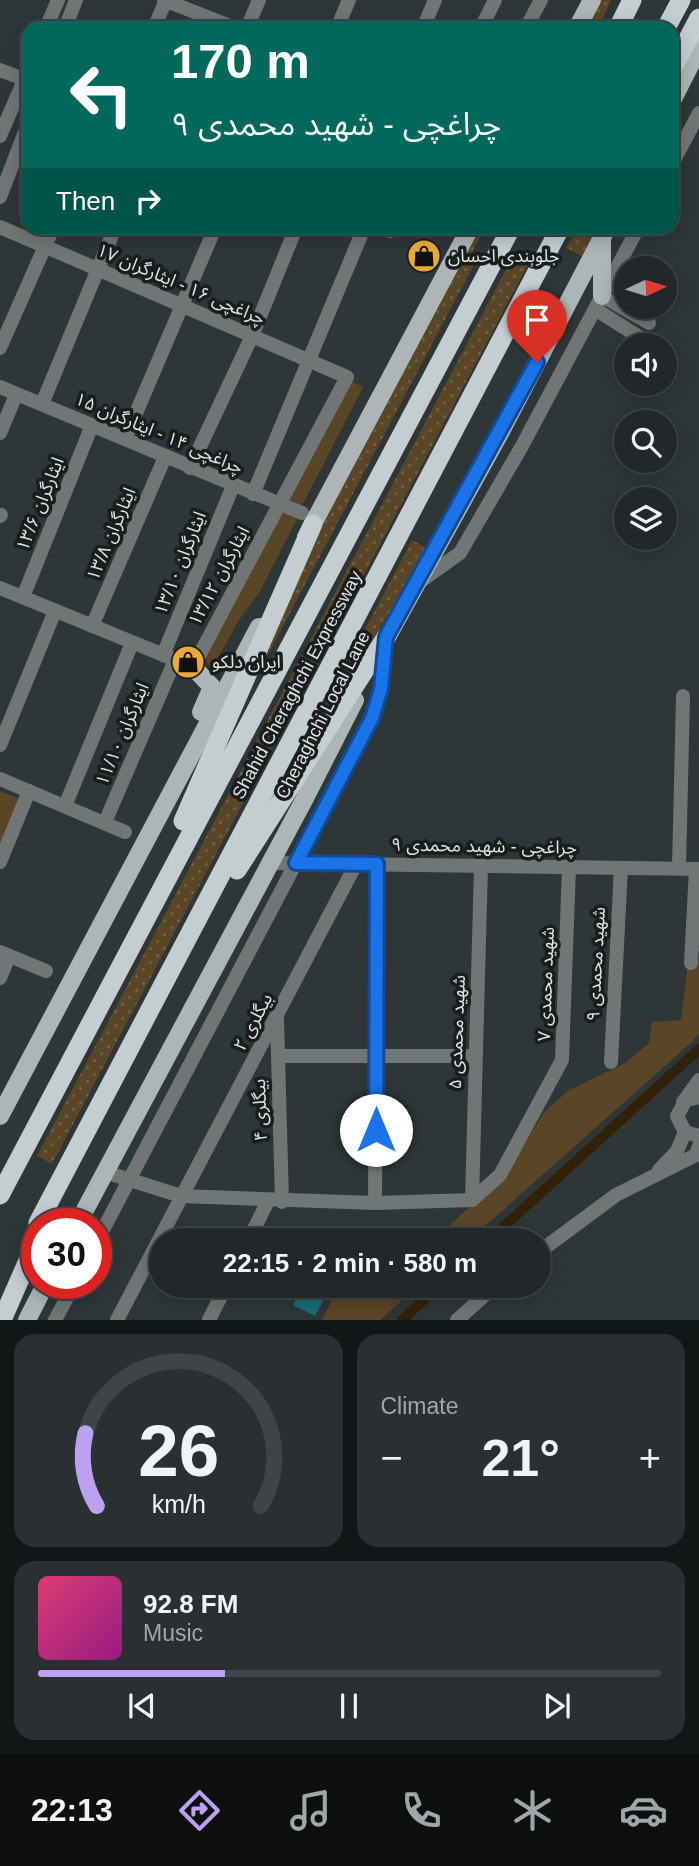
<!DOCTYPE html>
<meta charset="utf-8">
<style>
body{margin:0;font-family:Arial,"Noto Sans Arabic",sans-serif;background:#2a3031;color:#f1f3f6;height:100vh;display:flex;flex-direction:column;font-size:26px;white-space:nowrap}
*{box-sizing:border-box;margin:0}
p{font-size:23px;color:#a2a6a8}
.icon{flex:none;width:38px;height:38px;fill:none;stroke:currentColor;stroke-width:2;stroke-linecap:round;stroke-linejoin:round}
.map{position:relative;height:1320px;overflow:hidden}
.sheet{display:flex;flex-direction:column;gap:14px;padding:14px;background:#131617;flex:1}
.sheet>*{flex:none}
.banner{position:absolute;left:21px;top:21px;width:658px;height:214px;border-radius:21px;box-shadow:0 4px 18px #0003,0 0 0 2px #3f4446;background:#00695c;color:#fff;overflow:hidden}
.needle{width:46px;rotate:86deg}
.controls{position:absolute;left:614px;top:256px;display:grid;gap:14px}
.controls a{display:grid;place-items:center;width:63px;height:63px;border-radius:50%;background:#222829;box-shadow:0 4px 18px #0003,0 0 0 2px #3f4446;font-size:35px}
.speed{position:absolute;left:21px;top:1208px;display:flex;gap:14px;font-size:35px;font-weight:700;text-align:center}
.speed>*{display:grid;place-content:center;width:91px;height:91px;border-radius:50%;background:#222829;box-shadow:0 4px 18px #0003,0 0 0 2px #3f4446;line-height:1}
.speed .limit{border:10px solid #d22;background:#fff;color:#111}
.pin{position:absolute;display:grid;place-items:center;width:60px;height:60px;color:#fff;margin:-72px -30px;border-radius:50% 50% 50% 0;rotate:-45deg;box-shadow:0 0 7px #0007}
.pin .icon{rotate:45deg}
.me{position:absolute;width:77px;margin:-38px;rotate:0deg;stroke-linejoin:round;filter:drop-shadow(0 0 5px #0008)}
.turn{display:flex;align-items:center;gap:24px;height:147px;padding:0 35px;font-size:32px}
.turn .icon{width:91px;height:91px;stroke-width:2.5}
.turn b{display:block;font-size:49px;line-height:60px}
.then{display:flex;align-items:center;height:66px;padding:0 35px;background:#0003;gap:14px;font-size:26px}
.big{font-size:52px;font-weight:700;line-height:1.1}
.sheet .card{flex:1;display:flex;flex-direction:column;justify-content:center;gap:10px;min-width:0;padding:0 24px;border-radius:21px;background:#2a3031}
.sheet .dial{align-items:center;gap:0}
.dial svg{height:182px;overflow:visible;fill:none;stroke:#3f4446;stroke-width:7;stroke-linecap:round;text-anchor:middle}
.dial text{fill:#f1f3f6;stroke:none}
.song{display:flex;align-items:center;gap:21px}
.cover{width:84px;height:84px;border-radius:10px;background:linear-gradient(135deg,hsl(340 70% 55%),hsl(310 70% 35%))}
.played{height:7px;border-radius:4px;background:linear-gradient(90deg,#bca0f2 30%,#3f4446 30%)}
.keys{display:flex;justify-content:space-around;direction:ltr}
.heat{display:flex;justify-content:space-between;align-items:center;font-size:38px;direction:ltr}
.sheet .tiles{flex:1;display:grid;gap:14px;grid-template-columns:1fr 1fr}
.card:last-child{grid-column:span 2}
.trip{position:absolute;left:149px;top:1228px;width:402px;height:70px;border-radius:35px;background:#222829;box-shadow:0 4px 18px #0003,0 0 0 2px #3f4446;font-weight:700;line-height:70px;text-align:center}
.menu{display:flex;height:112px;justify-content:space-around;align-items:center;background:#0e1010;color:#a2a6a8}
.menu .icon{width:49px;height:49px}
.menu .on{color:#bca0f2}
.menu b{font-size:32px;color:#f1f3f6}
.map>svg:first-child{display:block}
</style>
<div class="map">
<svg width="699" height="1320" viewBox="0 0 699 1320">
<defs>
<pattern id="grass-dots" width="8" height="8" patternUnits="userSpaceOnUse" patternTransform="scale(1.75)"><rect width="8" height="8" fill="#5a4526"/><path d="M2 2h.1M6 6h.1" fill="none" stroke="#716045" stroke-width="1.8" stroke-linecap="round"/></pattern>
</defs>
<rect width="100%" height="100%" fill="#2e3637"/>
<g fill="url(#grass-dots)">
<polygon points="599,0 611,0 599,28 584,28"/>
<polygon points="480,228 485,228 470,256 476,261 253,683 326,519"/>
<polygon points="578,228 597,228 582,256 566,248"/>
<polygon points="516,251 531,259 52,1164 37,1156"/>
<polygon points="412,540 428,549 325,718 304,746"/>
</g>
<g fill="#5a4526">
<polygon points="349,380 363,387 302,506 287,498"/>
<polygon points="280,508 298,517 259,593 239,620 211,670 205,657"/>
<polygon points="0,791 20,799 0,846"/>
<polygon points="688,962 699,962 699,1033 693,1041 468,1241 432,1241 506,1174 544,1112 569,1090 624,1064 649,1043 652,1022 681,1020"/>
<polygon points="339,1286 418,1286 380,1320 322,1320"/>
</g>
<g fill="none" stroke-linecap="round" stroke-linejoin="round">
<g stroke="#312108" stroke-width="10">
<polyline points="488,1241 699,1049"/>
<polyline points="402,1320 439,1286"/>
</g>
</g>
<polygon fill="#1c6c77" points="302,1286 331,1286 315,1316 293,1305"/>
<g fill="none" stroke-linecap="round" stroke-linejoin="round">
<g stroke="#717576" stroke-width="14">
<polyline points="164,0 235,28"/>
<polyline points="46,28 58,0"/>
<polyline points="65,28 76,0"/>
<polyline points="154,28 166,0"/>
<polyline points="247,28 259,0"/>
<polyline points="337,28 349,0"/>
<polyline points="423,28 435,0"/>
<polyline points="481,28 495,0"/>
<polyline points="526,28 541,0"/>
<polyline points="0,70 24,79"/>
<polyline points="0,136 28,71"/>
<polyline points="672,164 699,113"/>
<polyline points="0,197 28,124"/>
<polyline points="0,227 347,377 193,667 0,588"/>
<polyline points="382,228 390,231 391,228"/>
<polyline points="602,296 649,323"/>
<polyline points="595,309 641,338"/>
<polyline points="0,348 53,228"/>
<polyline points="0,387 302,513"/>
<polyline points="42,404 115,228"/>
<polyline points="0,433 16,395"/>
<polyline points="125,439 215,228"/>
<polyline points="190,468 252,336 296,228"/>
<polyline points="253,494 364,228"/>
<polyline points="0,516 1,515"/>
<polyline points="418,583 460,553 522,446 638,228"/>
<polyline points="23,597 92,425"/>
<polyline points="92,626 165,457"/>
<polyline points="163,655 233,486"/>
<polyline points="0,745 55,611"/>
<polyline points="0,779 125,832"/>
<polyline points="65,806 132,643"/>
<polyline points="105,822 175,660"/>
<polyline points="0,862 29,791"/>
<polyline points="269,863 699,869"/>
<polyline points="679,868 683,696"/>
<polyline points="0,952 46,971"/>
<polyline points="691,963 696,869"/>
<polyline points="0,978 9,956"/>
<polyline points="277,1018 282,1202"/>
<polyline points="278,1056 475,1056"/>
<polyline points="611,1062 621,868"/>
<polyline points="699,1097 686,1100 677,1116 685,1132 699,1136"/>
<polyline points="683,1102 699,1080"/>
<polyline points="659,1170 677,1151 685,1132"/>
<polyline points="105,1172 181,1196 375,1203 472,1200"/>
<polyline points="472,1200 500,1175 562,1060 569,867"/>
<polyline points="472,1200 481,866"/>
<polyline points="375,1203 377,864"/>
<polyline points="248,1241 268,1201"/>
<polyline points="96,1243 372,718 381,689 386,639"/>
<polyline points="539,1252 616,1195 696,1155 699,1146"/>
<polyline points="55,1320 75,1283"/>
<polyline points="117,1320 356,864"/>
<polyline points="209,1320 226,1286"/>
<polyline points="457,1320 495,1286"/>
</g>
<g stroke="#adb5b6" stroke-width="18">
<polyline points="577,28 592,0"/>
<polyline points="672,101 699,48"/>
<polyline points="602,296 602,240"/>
<polyline points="306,537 470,228"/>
<polyline points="380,650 499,435 607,228"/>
<polyline points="193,667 212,687 201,712"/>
<polyline points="0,1116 259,627"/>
<polyline points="78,1223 304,800 355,700"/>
<polyline points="27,1320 46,1283"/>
</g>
<g stroke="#c4ced0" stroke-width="19">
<polyline points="618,28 632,0"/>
<polyline points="666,28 681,0"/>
<polyline points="672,69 699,18"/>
<polyline points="183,821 313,524"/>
<polyline points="237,870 386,637"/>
<polyline points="0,1195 511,228"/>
<polyline points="38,1223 560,228"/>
<polyline points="2,1320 37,1240"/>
</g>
</g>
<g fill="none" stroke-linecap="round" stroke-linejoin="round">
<defs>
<polyline id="route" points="376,1130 377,864 296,863 372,718 381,689 386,637 537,362"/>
</defs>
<use href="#route" stroke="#114b97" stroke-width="18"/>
<use href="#route" stroke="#1a73e8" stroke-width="12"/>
</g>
<defs>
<symbol id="shop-disc" viewBox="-11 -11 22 22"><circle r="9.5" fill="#eca93a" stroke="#191d1d"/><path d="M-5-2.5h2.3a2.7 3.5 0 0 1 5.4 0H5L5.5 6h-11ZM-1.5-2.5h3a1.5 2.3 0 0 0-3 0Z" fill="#111"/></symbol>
</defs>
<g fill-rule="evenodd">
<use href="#shop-disc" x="405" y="237" width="38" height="38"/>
<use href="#shop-disc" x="169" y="643" width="38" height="38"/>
</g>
<g text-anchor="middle" stroke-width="7" stroke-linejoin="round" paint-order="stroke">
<g font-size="18" fill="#dfe4e5" stroke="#191d1d" text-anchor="start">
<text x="448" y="262">جلوبندی احسان</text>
<text x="212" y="668">ایران دلکو</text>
</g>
<g font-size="18" fill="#dfe4e5" stroke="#191d1d">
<text transform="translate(181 284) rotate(23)" y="6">چراغچی ۱۶ - ایثارگران ۱۷</text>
<text transform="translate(159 433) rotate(23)" y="6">چراغچی ۱۴ - ایثارگران ۱۵</text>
<text transform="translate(40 504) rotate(-68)" y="6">ایثارگران ۱۳/۶</text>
<text transform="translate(111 534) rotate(-67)" y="6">ایثارگران ۱۳/۸</text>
<text transform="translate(180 563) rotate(-68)" y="6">ایثارگران ۱۳/۱۰</text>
<text transform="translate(219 576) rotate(-62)" y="6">ایثارگران ۱۳/۱۲</text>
<text transform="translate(297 685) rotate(-62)" y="6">Shahid Cheraghchi Expressway</text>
<text transform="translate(323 715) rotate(-63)" y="6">Cheraghchi Local Lane</text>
<text transform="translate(122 734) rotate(-67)" y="6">ایثارگران ۱۱/۱۰</text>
<text transform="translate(484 846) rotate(1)" y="6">۹ چراغچی - شهید محمدی</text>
<text transform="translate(596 964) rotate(-87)" y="6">شهید محمدی ۹</text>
<text transform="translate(546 984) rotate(-88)" y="6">شهید محمدی ۷</text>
<text transform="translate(253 1022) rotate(-62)" y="6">بیگلری ۲</text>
<text transform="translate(457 1032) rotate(-88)" y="6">شهید محمدی ۵</text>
<text transform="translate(260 1110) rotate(-92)" y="6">بیگلری ۴</text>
</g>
</g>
</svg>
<div class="controls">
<a><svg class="needle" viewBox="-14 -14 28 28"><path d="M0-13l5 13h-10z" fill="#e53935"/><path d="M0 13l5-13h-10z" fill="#a2a6a8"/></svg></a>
<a><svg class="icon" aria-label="sound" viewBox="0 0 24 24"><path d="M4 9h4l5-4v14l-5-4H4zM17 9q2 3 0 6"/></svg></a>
<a><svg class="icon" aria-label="search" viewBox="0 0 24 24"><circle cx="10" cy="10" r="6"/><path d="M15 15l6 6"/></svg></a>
<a><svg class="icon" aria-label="layers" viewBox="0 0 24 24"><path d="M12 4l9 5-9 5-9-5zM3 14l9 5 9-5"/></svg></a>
</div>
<div class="speed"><div class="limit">30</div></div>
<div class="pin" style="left:537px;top:362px;background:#d93025"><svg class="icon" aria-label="arrive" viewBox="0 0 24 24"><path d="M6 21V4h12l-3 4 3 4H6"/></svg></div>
<svg class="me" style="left:376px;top:1130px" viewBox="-20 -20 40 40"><circle r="19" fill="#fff"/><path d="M0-13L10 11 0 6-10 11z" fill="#1a73e8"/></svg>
<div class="trip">22:15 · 2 min · 580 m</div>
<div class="banner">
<div class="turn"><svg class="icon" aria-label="left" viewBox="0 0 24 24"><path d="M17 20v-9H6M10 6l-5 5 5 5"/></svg><div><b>170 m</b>۹ چراغچی - شهید محمدی</div></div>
<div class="then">Then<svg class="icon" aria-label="right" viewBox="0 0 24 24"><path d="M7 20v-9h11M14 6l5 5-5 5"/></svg></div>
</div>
</div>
<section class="sheet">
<div class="tiles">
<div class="card dial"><svg viewBox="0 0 100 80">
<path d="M14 69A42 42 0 1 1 86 69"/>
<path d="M14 69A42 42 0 0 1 9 37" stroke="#bca0f2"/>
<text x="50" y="56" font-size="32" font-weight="700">26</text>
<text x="50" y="72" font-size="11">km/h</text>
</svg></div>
<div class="card"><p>Climate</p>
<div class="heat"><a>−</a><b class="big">21°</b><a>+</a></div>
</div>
<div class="card">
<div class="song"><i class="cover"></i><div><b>92.8 FM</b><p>Music</p></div></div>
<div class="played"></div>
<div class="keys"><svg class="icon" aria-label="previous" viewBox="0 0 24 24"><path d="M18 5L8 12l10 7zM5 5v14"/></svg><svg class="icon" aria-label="pause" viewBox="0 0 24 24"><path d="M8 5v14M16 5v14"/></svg><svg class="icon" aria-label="next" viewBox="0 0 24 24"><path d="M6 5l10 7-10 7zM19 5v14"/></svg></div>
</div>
</div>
</section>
<nav class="menu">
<b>22:13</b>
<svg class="icon on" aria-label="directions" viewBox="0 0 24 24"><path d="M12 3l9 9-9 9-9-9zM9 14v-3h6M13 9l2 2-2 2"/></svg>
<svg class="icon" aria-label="music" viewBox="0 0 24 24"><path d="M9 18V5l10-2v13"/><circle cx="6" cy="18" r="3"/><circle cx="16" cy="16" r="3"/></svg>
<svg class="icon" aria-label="phone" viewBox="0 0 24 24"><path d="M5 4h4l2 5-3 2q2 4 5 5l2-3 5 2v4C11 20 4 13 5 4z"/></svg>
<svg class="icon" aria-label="climate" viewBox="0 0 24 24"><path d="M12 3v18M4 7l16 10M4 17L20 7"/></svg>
<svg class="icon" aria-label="car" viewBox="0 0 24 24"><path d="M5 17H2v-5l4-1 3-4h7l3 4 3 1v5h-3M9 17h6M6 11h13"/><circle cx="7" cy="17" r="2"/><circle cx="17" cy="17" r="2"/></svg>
</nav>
